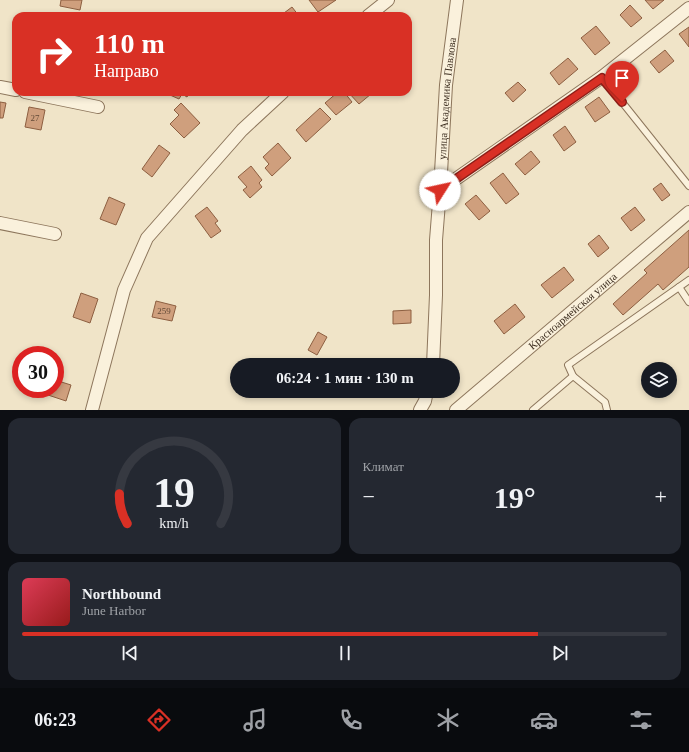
<!DOCTYPE html>
<html lang="ru">
<meta charset="utf-8">
<style>
body{margin:0;font-family:"Times New Roman",serif;background:#242831;color:#f1f3f6;height:100vh;display:flex;flex-direction:column;font-size:15px;white-space:nowrap}
*{box-sizing:border-box;margin:0}
p{font-size:13px;color:#9ea1a6}
.icon{flex:none;width:22px;height:22px;fill:none;stroke:currentColor;stroke-width:2;stroke-linecap:round;stroke-linejoin:round}
.map{position:relative;height:410px;overflow:hidden}
.drawer{display:flex;flex-direction:column;gap:8px;padding:8px;background:#0d0f14;flex:1}
.drawer>*{flex:none}
.hud{position:absolute;left:12px;top:12px;width:400px;height:84px;border-radius:12px;box-shadow:0 2px 6px #0003;background:#d93025;color:#fff;overflow:hidden}
.buttons{position:absolute;left:641px;top:362px;display:grid;gap:8px}
.buttons a{display:grid;place-items:center;width:36px;height:36px;border-radius:50%;background:#171b24;box-shadow:0 2px 6px #0003;font-size:20px}
.speed{position:absolute;left:12px;top:346px;display:flex;gap:8px;font-size:20px;font-weight:700;text-align:center}
.speed>*{display:grid;place-content:center;width:52px;height:52px;border-radius:50%;background:#171b24;box-shadow:0 2px 6px #0003;line-height:1}
.speed .limit{border:6px solid #d22;background:#fff;color:#111}
.pin{position:absolute;display:grid;place-items:center;width:34px;height:34px;color:#fff;margin:-41px -17px;border-radius:50% 50% 50% 0;rotate:-45deg;box-shadow:0 0 4px #0007}
.pin .icon{rotate:45deg}
.me{position:absolute;width:44px;margin:-22px;rotate:55deg;stroke-linejoin:round;filter:drop-shadow(0 0 3px #0008)}
.turn{display:flex;align-items:center;gap:14px;height:84px;padding:0 16px;font-size:18px}
.turn .icon{width:52px;height:52px;stroke-width:2.5}
.turn b{display:block;font-size:28px;line-height:34px}
.big{font-size:30px;font-weight:700;line-height:1.1}
.drawer .widget{flex:1;display:flex;flex-direction:column;justify-content:center;gap:6px;min-width:0;padding:0 14px;border-radius:12px;background:#242831}
.drawer .dial{align-items:center;gap:0}
.dial svg{height:104px;overflow:visible;fill:none;stroke:#363941;stroke-width:7;stroke-linecap:round;text-anchor:middle}
.dial text{fill:#f1f3f6;stroke:none}
.song{display:flex;align-items:center;gap:12px}
.cover{width:48px;height:48px;border-radius:6px;background:linear-gradient(135deg,hsl(350 70% 55%),hsl(0 70% 35%))}
.played{height:4px;border-radius:2px;background:linear-gradient(90deg,#d93025 80%,#363941 80%)}
.keys{display:flex;justify-content:space-around;direction:ltr}
.heat{display:flex;justify-content:space-between;align-items:center;font-size:22px;direction:ltr}
.drawer .tiles{flex:1;display:grid;gap:8px;grid-template-columns:1fr 1fr}
.widget:last-child{grid-column:span 2}
.trip{position:absolute;left:230px;top:358px;width:230px;height:40px;border-radius:20px;background:#171b24;box-shadow:0 2px 6px #0003;font-weight:700;line-height:40px;text-align:center}
.menu{display:flex;height:64px;justify-content:space-around;align-items:center;background:#090b0e;color:#9ea1a6}
.menu .icon{width:28px;height:28px}
.menu .current{color:#d93025}
.menu b{font-size:18px;color:#f1f3f6}
.map>svg:first-child{display:block}
</style>
<div class="map">
<svg width="689" height="410" viewBox="0 0 689 410">
<rect width="100%" height="100%" fill="#f0e4c8"/>
<g fill="#cf9f7d" stroke="#8d5f41">
<polygon points="61,0 82,0 80,10 60,6"/>
<polygon points="309,0 336,0 318,12"/>
<polygon points="645,0 664,0 653,9"/>
<polygon points="630,5 642,18 631,27 620,15"/>
<polygon points="292,7 299,16 280,16"/>
<polygon points="596,26 610,43 595,55 581,38"/>
<polygon points="689,27 689,47 679,34"/>
<polygon points="665,50 674,61 659,73 650,62"/>
<polygon points="568,58 578,69 559,85 550,73"/>
<polygon points="518,82 526,90 513,102 505,93"/>
<polygon points="172,92 190,92 187,97 182,94 179,99 170,95"/>
<polygon points="338,92 344,92 352,102 336,115 325,103"/>
<polygon points="348,92 369,92 371,94 359,104"/>
<polygon points="599,97 610,112 595,122 585,107"/>
<polygon points="0,102 6,103 3,118 0,118"/>
<polygon points="181,103 200,123 184,138 170,124 179,115 174,110"/>
<polygon points="29,107 45,110 41,130 25,127"/>
<polygon points="320,108 331,119 306,142 296,130"/>
<polygon points="565,126 576,142 564,151 553,135"/>
<polygon points="278,143 291,158 272,176 265,168 269,164 263,157"/>
<polygon points="159,145 170,153 152,177 142,169"/>
<polygon points="531,151 540,162 525,175 515,164"/>
<polygon points="251,166 262,180 259,183 262,187 250,198 243,190 247,187 238,177"/>
<polygon points="503,173 519,194 506,204 490,183"/>
<polygon points="661,183 670,195 662,201 653,189"/>
<polygon points="476,195 490,211 479,220 465,204"/>
<polygon points="109,197 125,204 116,225 100,219"/>
<polygon points="207,207 218,221 215,223 221,231 211,238 195,216"/>
<polygon points="635,207 645,220 631,231 621,218"/>
<polygon points="689,230 689,267 663,290 658,284 623,315 613,304 647,273 644,270"/>
<polygon points="599,235 609,248 598,257 588,244"/>
<polygon points="564,267 574,280 552,298 541,285"/>
<polygon points="81,293 98,299 90,323 73,317"/>
<polygon points="156,301 176,306 172,321 152,317"/>
<polygon points="515,304 525,317 504,334 494,321"/>
<polygon points="411,310 411,323 393,324 393,311"/>
<polygon points="318,332 327,337 317,355 308,350"/>
<polygon points="55,380 71,385 66,401 45,394 46,389 55,389"/>
</g>
<g fill="none" stroke-linecap="round" stroke-linejoin="round">
<defs>
<g id="service">
<polyline points="602,77 689,186"/>
<polyline points="679,287 689,302"/>
<polyline points="573,376 605,402 607,410"/>
<polyline points="533,410 573,376 568,365 689,280"/>
</g>
<g id="minor">
<polyline points="368,16 388,0"/>
<polyline points="0,87 16,90"/>
<polyline points="25,92 98,107"/>
<polyline points="440,190 602,77 689,8"/>
<polyline points="0,223 55,234"/>
<path id="s1" d="M433,365L436,295V240L440,190L446,85L457,0"/>
<polyline points="92,410 124,290 147,238 242,130 283,92"/>
<polyline points="420,410 425,401 427,391"/>
<path id="s2" d="M456,410L689,212"/>
</g>
</defs>
<use href="#service" stroke="#8d765c" stroke-width="8"/>
<use href="#minor" stroke="#8d765c" stroke-width="14"/>
<use href="#service" stroke="#faf1dc" stroke-width="6"/>
<use href="#minor" stroke="#faf1dc" stroke-width="12"/>
</g>
<g fill="none" stroke-linecap="round" stroke-linejoin="round">
<defs>
<polyline id="route" points="440,190 602,78 622,102"/>
</defs>
<use href="#route" stroke="#8d1f18" stroke-width="10"/>
<use href="#route" stroke="#d93025" stroke-width="7"/>
</g>
<g text-anchor="middle" stroke-width="4" stroke-linejoin="round" paint-order="stroke">
<g font-size="9" fill="#624a37">
<text x="35" y="121">27</text>
<text x="164" y="314">259</text>
</g>
<g font-size="11" fill="#3d2e20" stroke="#f7eed8">
<text dy="4" stroke="none"><textPath href="#s1" startOffset="267">улица Академика Павлова</textPath></text>
<text dy="4" stroke="none"><textPath href="#s2" startOffset="153">Красноармейская улица</textPath></text>
</g>
</g>
</svg>
<div class="buttons">
<a><svg class="icon" aria-label="layers" viewBox="0 0 24 24"><path d="M12 4l9 5-9 5-9-5zM3 14l9 5 9-5"/></svg></a>
</div>
<div class="speed"><div class="limit">30</div></div>
<div class="pin" style="left:622px;top:102px;background:#d93025"><svg class="icon" aria-label="arrive" viewBox="0 0 24 24"><path d="M6 21V4h12l-3 4 3 4H6"/></svg></div>
<svg class="me" style="left:440px;top:190px" viewBox="-20 -20 40 40"><circle r="19" fill="#fff"/><path d="M0-13L10 11 0 6-10 11z" fill="#d93025"/></svg>
<div class="trip">06:24 · 1 мин · 130 m</div>
<div class="hud">
<div class="turn"><svg class="icon" aria-label="right" viewBox="0 0 24 24"><path d="M7 20v-9h11M14 6l5 5-5 5"/></svg><div><b>110 m</b>Направо</div></div>
</div>
</div>
<section class="drawer">
<div class="tiles">
<div class="widget dial"><svg viewBox="0 0 100 80">
<path d="M14 69A42 42 0 1 1 86 69"/>
<path d="M14 69A42 42 0 0 1 8 46" stroke="#d93025"/>
<text x="50" y="56" font-size="32" font-weight="700">19</text>
<text x="50" y="72" font-size="11">km/h</text>
</svg></div>
<div class="widget"><p>Климат</p>
<div class="heat"><a>−</a><b class="big">19°</b><a>+</a></div>
</div>
<div class="widget">
<div class="song"><i class="cover"></i><div><b>Northbound</b><p>June Harbor</p></div></div>
<div class="played"></div>
<div class="keys"><svg class="icon" aria-label="previous" viewBox="0 0 24 24"><path d="M18 5L8 12l10 7zM5 5v14"/></svg><svg class="icon" aria-label="pause" viewBox="0 0 24 24"><path d="M8 5v14M16 5v14"/></svg><svg class="icon" aria-label="next" viewBox="0 0 24 24"><path d="M6 5l10 7-10 7zM19 5v14"/></svg></div>
</div>
</div>
</section>
<nav class="menu">
<b>06:23</b>
<svg class="icon current" aria-label="directions" viewBox="0 0 24 24"><path d="M12 3l9 9-9 9-9-9zM9 14v-3h6M13 9l2 2-2 2"/></svg>
<svg class="icon" aria-label="music" viewBox="0 0 24 24"><path d="M9 18V5l10-2v13"/><circle cx="6" cy="18" r="3"/><circle cx="16" cy="16" r="3"/></svg>
<svg class="icon" aria-label="phone" viewBox="0 0 24 24"><path d="M5 4h4l2 5-3 2q2 4 5 5l2-3 5 2v4C11 20 4 13 5 4z"/></svg>
<svg class="icon" aria-label="climate" viewBox="0 0 24 24"><path d="M12 3v18M4 7l16 10M4 17L20 7"/></svg>
<svg class="icon" aria-label="car" viewBox="0 0 24 24"><path d="M5 17H2v-5l4-1 3-4h7l3 4 3 1v5h-3M9 17h6M6 11h13"/><circle cx="7" cy="17" r="2"/><circle cx="17" cy="17" r="2"/></svg>
<svg class="icon" aria-label="filters" viewBox="0 0 24 24"><path d="M4 7h16M4 17h16"/><circle cx="9" cy="7" r="2"/><circle cx="15" cy="17" r="2"/></svg>
</nav>
